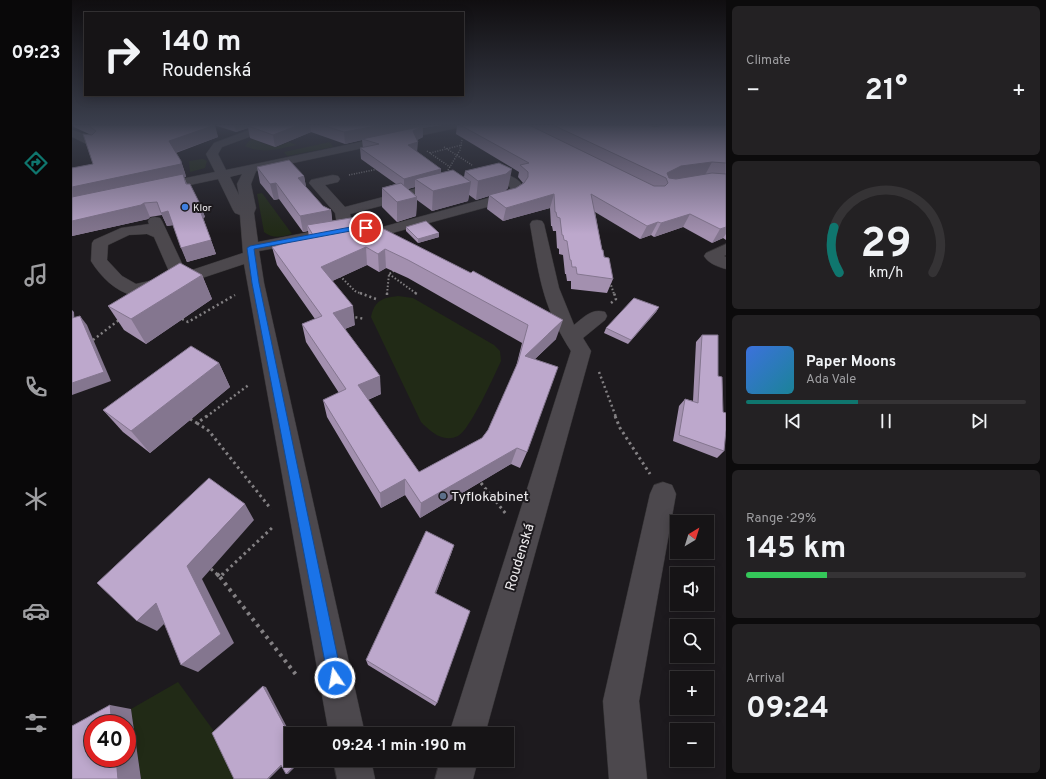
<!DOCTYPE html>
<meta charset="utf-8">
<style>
body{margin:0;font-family:Overpass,sans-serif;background:#232123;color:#f1f3f6;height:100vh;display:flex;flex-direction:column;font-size:15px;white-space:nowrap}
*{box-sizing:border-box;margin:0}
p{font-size:13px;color:#9e9ea1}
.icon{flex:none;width:22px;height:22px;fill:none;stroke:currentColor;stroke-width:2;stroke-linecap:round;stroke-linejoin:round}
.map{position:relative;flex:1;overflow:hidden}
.panel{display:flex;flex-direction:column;gap:6px;padding:6px;background:#0c0b0c;width:320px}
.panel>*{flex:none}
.top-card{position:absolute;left:12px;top:12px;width:380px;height:84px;border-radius:0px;box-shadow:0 2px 10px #0003,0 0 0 1px #353335;background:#161416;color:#f1f3f6;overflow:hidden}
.needle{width:26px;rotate:38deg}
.controls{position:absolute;left:598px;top:515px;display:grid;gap:8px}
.controls a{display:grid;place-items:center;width:44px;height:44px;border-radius:0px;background:#161416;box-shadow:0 2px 10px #0003,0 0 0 1px #353335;font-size:20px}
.speed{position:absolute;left:12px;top:715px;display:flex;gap:8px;font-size:20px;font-weight:700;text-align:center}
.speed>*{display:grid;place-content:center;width:52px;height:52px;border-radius:50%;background:#161416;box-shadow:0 2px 10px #0003,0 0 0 1px #353335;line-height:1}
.speed .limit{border:6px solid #d22;background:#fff;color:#111}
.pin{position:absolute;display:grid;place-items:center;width:34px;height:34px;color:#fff;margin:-17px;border:2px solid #fff;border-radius:50%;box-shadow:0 1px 4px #0007}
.me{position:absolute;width:44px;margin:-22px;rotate:348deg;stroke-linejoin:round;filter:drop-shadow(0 0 3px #0008)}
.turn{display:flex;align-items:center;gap:14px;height:84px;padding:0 12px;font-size:18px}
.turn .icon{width:52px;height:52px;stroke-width:2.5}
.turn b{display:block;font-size:28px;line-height:34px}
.big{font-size:30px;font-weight:700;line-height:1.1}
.panel .card{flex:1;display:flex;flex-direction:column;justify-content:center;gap:6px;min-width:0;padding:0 14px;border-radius:6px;background:#232123}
.panel .dial{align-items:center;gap:0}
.dial svg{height:104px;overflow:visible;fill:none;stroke:#353335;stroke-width:7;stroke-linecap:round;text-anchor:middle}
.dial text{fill:#f1f3f6;stroke:none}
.song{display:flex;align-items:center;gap:12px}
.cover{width:48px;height:48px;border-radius:6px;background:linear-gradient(135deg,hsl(220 70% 55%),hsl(190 70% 35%))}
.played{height:4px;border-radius:2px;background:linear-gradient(90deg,#0f766e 40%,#353335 40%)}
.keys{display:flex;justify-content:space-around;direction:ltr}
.heat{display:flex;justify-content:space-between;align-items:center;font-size:22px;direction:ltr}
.charge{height:6px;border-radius:3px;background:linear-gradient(90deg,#34c759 29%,#353335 0)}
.trip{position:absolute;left:212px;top:727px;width:230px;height:40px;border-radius:0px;background:#161416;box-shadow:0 2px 10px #0003,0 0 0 1px #353335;font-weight:700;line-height:40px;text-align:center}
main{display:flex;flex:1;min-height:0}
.menu{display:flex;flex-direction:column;width:72px;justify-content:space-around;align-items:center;background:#090809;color:#9e9ea1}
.menu .icon{width:28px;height:28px}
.menu .selected{color:#0f766e}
.menu b{font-size:18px;color:#f1f3f6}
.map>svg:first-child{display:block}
</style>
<main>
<nav class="menu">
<b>09:23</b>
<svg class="icon selected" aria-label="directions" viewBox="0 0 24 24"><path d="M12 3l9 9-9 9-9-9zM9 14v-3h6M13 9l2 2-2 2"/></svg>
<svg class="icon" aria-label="music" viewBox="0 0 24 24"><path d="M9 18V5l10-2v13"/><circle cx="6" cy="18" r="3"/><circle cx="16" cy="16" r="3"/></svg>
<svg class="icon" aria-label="phone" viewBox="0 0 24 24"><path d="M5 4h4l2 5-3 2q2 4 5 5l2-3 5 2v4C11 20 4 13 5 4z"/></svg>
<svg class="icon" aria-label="climate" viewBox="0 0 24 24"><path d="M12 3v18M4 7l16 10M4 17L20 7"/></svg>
<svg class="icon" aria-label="car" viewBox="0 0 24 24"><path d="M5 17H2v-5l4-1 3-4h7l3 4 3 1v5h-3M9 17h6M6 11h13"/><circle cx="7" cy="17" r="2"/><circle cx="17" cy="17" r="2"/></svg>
<svg class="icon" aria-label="filters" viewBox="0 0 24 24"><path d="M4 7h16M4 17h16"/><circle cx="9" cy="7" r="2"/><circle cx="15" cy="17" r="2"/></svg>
</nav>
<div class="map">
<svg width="654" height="779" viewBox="0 0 654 779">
<rect width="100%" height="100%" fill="#1d1a1e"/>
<g fill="#212a16">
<path d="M195,134L200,136L187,142L203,147L217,142L225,145C209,148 190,155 173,146L177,141Z"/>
<polygon points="258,142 261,147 215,156 212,152"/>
<polygon points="131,159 135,161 133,168 118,172 117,161"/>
<path d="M190,193L220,234C209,237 201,239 192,232L185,194Z"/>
<path d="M326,296L341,298L422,345L428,351L429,361C422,376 398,430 386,436C371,443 359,432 349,422L299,317C303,300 310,298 326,296Z"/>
<polygon points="106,682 144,734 165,779 69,779 59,709"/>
</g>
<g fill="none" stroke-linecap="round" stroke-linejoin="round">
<defs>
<g id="minor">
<path d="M191,125H205L204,127L150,147L146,154L154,170L370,125H389L384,128L184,171L179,184L184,208L182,213L186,242L253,229L258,231L261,234L258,237L253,239L187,251L192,283L293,734H257L172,264L115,283L62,296C43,291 29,277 19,261L20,243L22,240L49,228L77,224L76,221L78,218L83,217L88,218L90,221L114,272L171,253L168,215L163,213L161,210L146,179L85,192L80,191L78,188L80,185L143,172L134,154L142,143ZM170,174L165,184L167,195L158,177ZM75,234L82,237L99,276L64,284L50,276L35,260L36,245L57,235Z"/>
<path d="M0,130L18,136L28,143L26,145C18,148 8,140 0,137Z"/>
<path d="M409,173C423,172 451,173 452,192L441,200L313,235L308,237L303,235L300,232L303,229L431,194L438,190V187L428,181L404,180L403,177L404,174Z"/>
<polygon points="261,175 266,176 268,179 266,182 253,185 273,207 372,181 377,182 379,185 377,188 278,214 282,230 279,233 274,235 269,233 266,230 263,213 237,183 239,180"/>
<path d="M465,220L470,221L472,224L487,288L502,325C512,317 520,308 533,312L535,316L533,320L511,338L519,351L413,734H377L499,351C470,306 467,275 458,224L460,221Z"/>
<path d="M654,244V255L652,256L654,257V269C646,267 636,263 632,256L634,253Z"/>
<polygon points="591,482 600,485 604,494 567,701 575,779 537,779 531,701 578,494 582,485"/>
<polygon points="261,760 299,760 303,779 265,779"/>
<polygon points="368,760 406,760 401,779 363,779"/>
</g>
</defs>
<use href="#minor" stroke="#363436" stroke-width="1"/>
<g stroke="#838083" stroke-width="1.5" stroke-dasharray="1 1.5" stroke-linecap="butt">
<polyline points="372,147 400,165"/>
<polyline points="355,151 378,167"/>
<polyline points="358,153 390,145"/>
<polyline points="376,170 388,150 390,140"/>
<polyline points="277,175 306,169"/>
</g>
<g stroke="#838083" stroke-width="2" stroke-dasharray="1.5 2" stroke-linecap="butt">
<polyline points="317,274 345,294"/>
<polyline points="268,276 283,291 290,294"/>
<polyline points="538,282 542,294"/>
<polyline points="315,294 317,274 323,270"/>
</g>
<g stroke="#838083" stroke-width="2.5" stroke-dasharray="2 3" stroke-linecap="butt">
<polyline points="288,293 304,299"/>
<polyline points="343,293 345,294"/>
<polyline points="315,295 315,293"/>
<polyline points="539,303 544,299 542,293"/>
<polyline points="280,314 282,317 293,319"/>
<polyline points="110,319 116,322 163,295"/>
<polyline points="21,340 47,320"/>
<polyline points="527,372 544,417"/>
<polyline points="134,417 178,384"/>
</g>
<g stroke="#838083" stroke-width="3" stroke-dasharray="2.5 3.5" stroke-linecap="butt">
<polyline points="543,416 548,428 578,474"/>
<polyline points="118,419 125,423 135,416"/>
<polyline points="125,423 137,431 199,509"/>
<polyline points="409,483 434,514"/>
<polyline points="139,569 146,575"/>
<polyline points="150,575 202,526"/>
</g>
<g stroke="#838083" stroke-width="4" stroke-dasharray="3 4.5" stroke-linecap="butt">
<polyline points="145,574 148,577 151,574"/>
<polyline points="148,577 225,676"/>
</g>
<use href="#minor" fill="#4c484d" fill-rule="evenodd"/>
</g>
<g fill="#a390af" fill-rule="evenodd">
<polygon points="1,125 142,125 146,137 104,153 109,161 113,173 114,177 112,177 115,184 128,204 133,217 131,218 144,254 115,262 101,225 95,226 90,215 78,217 76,219 0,236 0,168 21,164 19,135 2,127"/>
<path d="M142,125H370L351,128V137L345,140V152L369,169V173L392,177L393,171L436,188L432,192L444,188L451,183L446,177L447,172L384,134L385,125H654V240L651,238L640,243L611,227L582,237L579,235L568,239L523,212L530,250L541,279L535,293L499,289V281H495L494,274H493L491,255L487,254V249L485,248L484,231H481L480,226H479L478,208L431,221L415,209L417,196L404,200L397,195L396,201L360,211L345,200L344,216L325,222L310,207V188L324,184L289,159L288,148H291L290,140L273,144L239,132L203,147L178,138L176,128L164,132ZM343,187V195L336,189Z"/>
<path d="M185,167L232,176L234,187L251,206L259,210L260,221L285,217L484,339L463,359L455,452L448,468L439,464L348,518L333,495L309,508L255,417L251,400L267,393L234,342L230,324L243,319L205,265L200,247L237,236L236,231L231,232L207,199L202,200L188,183ZM295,265L307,272L314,268L336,278L450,343L444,367L416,430L410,438L347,472L296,400L309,394L273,329L283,325L260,281Z"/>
<polygon points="334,227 367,237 346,243 334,231"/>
<polygon points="130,275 140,299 74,344 52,330 36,306"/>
<polygon points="587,307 584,312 556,344 532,333 534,328"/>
<polygon points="630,335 646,376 651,412 652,451 645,458 601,441 607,406 613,399 621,401 624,342"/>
<polygon points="147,363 158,387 78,453 51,432 31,410"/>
<polygon points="382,545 379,554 364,593 365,703 363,706 296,665 294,660"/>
</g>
<g fill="#84768f">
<polygon points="143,125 146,137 102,153 97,141"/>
<polygon points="162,125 187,125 176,126 176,128 164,132"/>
<polygon points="227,125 238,125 239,132 203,147 201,135"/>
<polygon points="310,125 370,125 351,128 351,137 341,142 290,139 290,140 273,144 272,132"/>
<polygon points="573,125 598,125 573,131"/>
<polygon points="346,142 345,153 336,145"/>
<polygon points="109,161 113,173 114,177 112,177 116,187 0,202 0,187"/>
<polygon points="640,162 633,175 603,179 594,178 595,173 609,166"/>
<polygon points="369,169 369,180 343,179 343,187 332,190 332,179"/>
<polygon points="440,169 436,188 430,193 417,195 417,196 404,200 406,181"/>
<polygon points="232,176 235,192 226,178"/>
<polygon points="399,182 396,201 360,211 361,191"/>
<polygon points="204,183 207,199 202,200 198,184"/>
<polygon points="482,194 478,208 431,221 434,208"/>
<polygon points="345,197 344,216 325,222 325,202"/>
<polygon points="72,203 78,217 76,219 0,236 0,221"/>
<polygon points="128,204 133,217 131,218 144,254 115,262 109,248 126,205"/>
<polygon points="259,210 261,226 235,225 236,231 231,232 228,216"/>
<polygon points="96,211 102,225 95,226 89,213"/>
<polygon points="618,214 611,227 582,237 589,223"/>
<polygon points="586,222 579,235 568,239 575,226"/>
<polygon points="654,227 654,234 651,238 640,243 648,229"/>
<polygon points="367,233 367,237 346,243 346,239"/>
<polygon points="294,247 295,265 252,285 249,267"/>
<polygon points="313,249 314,268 307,272 306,254"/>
<polygon points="130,275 140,299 74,344 59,319"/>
<polygon points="281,306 283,325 264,332 261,313"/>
<polygon points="587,307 584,312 556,344 559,340"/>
<polygon points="0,310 2,312 3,329 0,324"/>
<polygon points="8,316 15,325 39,381 0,395 0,383"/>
<polygon points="491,320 484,339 447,374 453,356"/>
<polygon points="147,363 158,387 78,453 59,431"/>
<polygon points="308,376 309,394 288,403 286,385"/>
<polygon points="445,448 439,464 348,518 349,503"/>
<polygon points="333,479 333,495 309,508 308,493"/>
<polygon points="173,504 182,520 130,579 162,643 126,672 109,665 115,566"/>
<polygon points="382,545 379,554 361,601 363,593"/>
<polygon points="84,603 102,614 85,631 65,621"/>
<polygon points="191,686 194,687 219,735 219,738"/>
<polygon points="38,705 59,709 69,779 46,779 44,758 55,758 55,724 40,724"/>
<polygon points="229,760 230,760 216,774 214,774"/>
<polygon points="209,765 211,765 197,779 195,779"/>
</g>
<g fill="#bda8cc" stroke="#84768f" fill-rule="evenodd">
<polygon points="17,125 143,125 97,141 109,161 109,164 0,187 0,168 21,164 11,134 20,135 24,131 17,126 19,126"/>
<polygon points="181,125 227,125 201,135 176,126"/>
<polygon points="250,125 310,125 272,132"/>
<polygon points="388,125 457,125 582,186 593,186 596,183 594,178 481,125 578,125 582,127 591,125 654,125 654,163 640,162 609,166 595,173 597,178 604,179 640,173 654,174 654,227 648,229 618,214 589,223 586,222 575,226 519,194 530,250 531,250 532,257 537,258 541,279 505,274 504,267 500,267 499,260 498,260 495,241 492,240 491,235 490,235 488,218 485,217 484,212 483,212 482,194 434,208 417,195 444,188 452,183 456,177 456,172 448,165 457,163"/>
<polygon points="351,126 341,131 346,142 336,145 369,169 332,179 288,148 307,144 290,139"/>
<polygon points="217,160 232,176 226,178 251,206 259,210 228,216 204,183 198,184 185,167"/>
<polygon points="427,163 440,169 434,174 406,181 393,171"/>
<polygon points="381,170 399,182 361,191 343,179"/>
<polygon points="111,174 114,184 118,184 128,204 126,205 139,240 109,248 96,211 89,213 85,202 72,203 69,205 0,221 0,197"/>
<polygon points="329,183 345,197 325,202 310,188"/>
<path d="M285,217H288L399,273L401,271L491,320L453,356L486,367L455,452L445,448L349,503L333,479L308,493L251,400L274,389L230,324L250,316L200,247L241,235L235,225ZM294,247L306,254L313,249L336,260L456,325L446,362L416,430L410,438L347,472L286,385L308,376L261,313L281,306L249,267Z"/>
<polygon points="354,221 367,233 346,239 334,227"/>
<polygon points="108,263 130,275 59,319 36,306"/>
<polygon points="562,298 587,307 559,340 534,328"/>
<polygon points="8,316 32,372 0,383 0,318"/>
<polygon points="630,335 646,335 646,376 650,377 651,412 654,413 654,430 652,451 607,435 613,399 626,403"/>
<polygon points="119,346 147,363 59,431 31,410"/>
<polygon points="137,478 173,504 115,566 149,634 109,665 84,603 65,621 25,583"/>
<polygon points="354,531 382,545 363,593 398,611 365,703 294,660"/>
<polygon points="191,686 219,738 219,760 229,760 214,774 209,765 195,779 162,779 140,733"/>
<polygon points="38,705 40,724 21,724 21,758 44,758 46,779 0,779 0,726"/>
</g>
<linearGradient id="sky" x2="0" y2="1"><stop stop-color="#100e10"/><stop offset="0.53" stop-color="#3a3e4c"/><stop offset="1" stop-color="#3a3e4c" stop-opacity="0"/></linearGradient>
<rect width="654" height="234" fill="url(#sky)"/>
<polygon fill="#1a73e8" stroke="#114b97" points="284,226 294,226 297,228 294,230 284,230 182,249 187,283 270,678 268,683 263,685 258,683 256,678 180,283 175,248 178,246"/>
<circle fill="#3f7fe0" stroke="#1d1a1e" stroke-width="1.5" cx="113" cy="207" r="4"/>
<circle fill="#5c6f8a" stroke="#1d1a1e" stroke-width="1.5" cx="371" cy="496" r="4"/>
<g text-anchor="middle" stroke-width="4" stroke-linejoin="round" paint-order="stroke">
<g font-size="10" fill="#f0eef0" stroke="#1d1a1e" text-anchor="start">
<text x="121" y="211">Klor</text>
</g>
<g font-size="14" fill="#f0eef0" stroke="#1d1a1e" text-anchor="start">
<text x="379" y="501">Tyflokabinet</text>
</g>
<g font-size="14" fill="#f0eef0" stroke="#1d1a1e">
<text transform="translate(447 557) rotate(-73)" y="5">Roudenská</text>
</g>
</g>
</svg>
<div class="controls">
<a><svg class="needle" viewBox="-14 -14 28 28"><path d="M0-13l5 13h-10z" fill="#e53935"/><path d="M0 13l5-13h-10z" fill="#9e9ea1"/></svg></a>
<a><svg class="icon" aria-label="sound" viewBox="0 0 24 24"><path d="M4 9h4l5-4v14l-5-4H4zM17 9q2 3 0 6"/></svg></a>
<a><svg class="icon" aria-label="search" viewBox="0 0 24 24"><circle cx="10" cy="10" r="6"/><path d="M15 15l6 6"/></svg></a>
<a>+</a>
<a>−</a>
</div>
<div class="speed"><div class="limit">40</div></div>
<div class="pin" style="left:294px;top:228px;background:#d93025"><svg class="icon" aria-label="arrive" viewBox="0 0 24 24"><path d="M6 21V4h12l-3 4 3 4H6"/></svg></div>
<svg class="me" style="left:263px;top:678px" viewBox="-20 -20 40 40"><circle r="17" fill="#1a73e8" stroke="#fff" stroke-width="3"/><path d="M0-11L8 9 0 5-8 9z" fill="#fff"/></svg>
<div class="trip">09:24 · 1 min · 190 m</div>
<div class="top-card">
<div class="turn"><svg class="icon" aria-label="right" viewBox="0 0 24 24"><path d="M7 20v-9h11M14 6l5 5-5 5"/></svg><div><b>140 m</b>Roudenská</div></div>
</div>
</div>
<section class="panel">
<div class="card"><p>Climate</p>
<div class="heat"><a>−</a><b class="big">21°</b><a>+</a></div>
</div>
<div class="card dial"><svg viewBox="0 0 100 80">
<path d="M14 69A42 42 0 1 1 86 69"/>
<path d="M14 69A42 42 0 0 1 10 34" stroke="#0f766e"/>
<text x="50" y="56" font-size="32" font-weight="700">29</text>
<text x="50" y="72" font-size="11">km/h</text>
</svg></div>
<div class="card">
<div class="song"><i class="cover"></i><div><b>Paper Moons</b><p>Ada Vale</p></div></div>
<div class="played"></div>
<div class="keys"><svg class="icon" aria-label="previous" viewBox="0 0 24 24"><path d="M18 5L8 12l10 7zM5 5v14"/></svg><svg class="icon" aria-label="pause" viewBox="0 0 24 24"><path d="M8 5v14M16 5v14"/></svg><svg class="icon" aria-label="next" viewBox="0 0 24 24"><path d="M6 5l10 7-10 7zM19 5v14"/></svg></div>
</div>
<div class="card"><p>Range · 29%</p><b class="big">145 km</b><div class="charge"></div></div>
<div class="card"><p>Arrival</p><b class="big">09:24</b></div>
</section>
</main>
